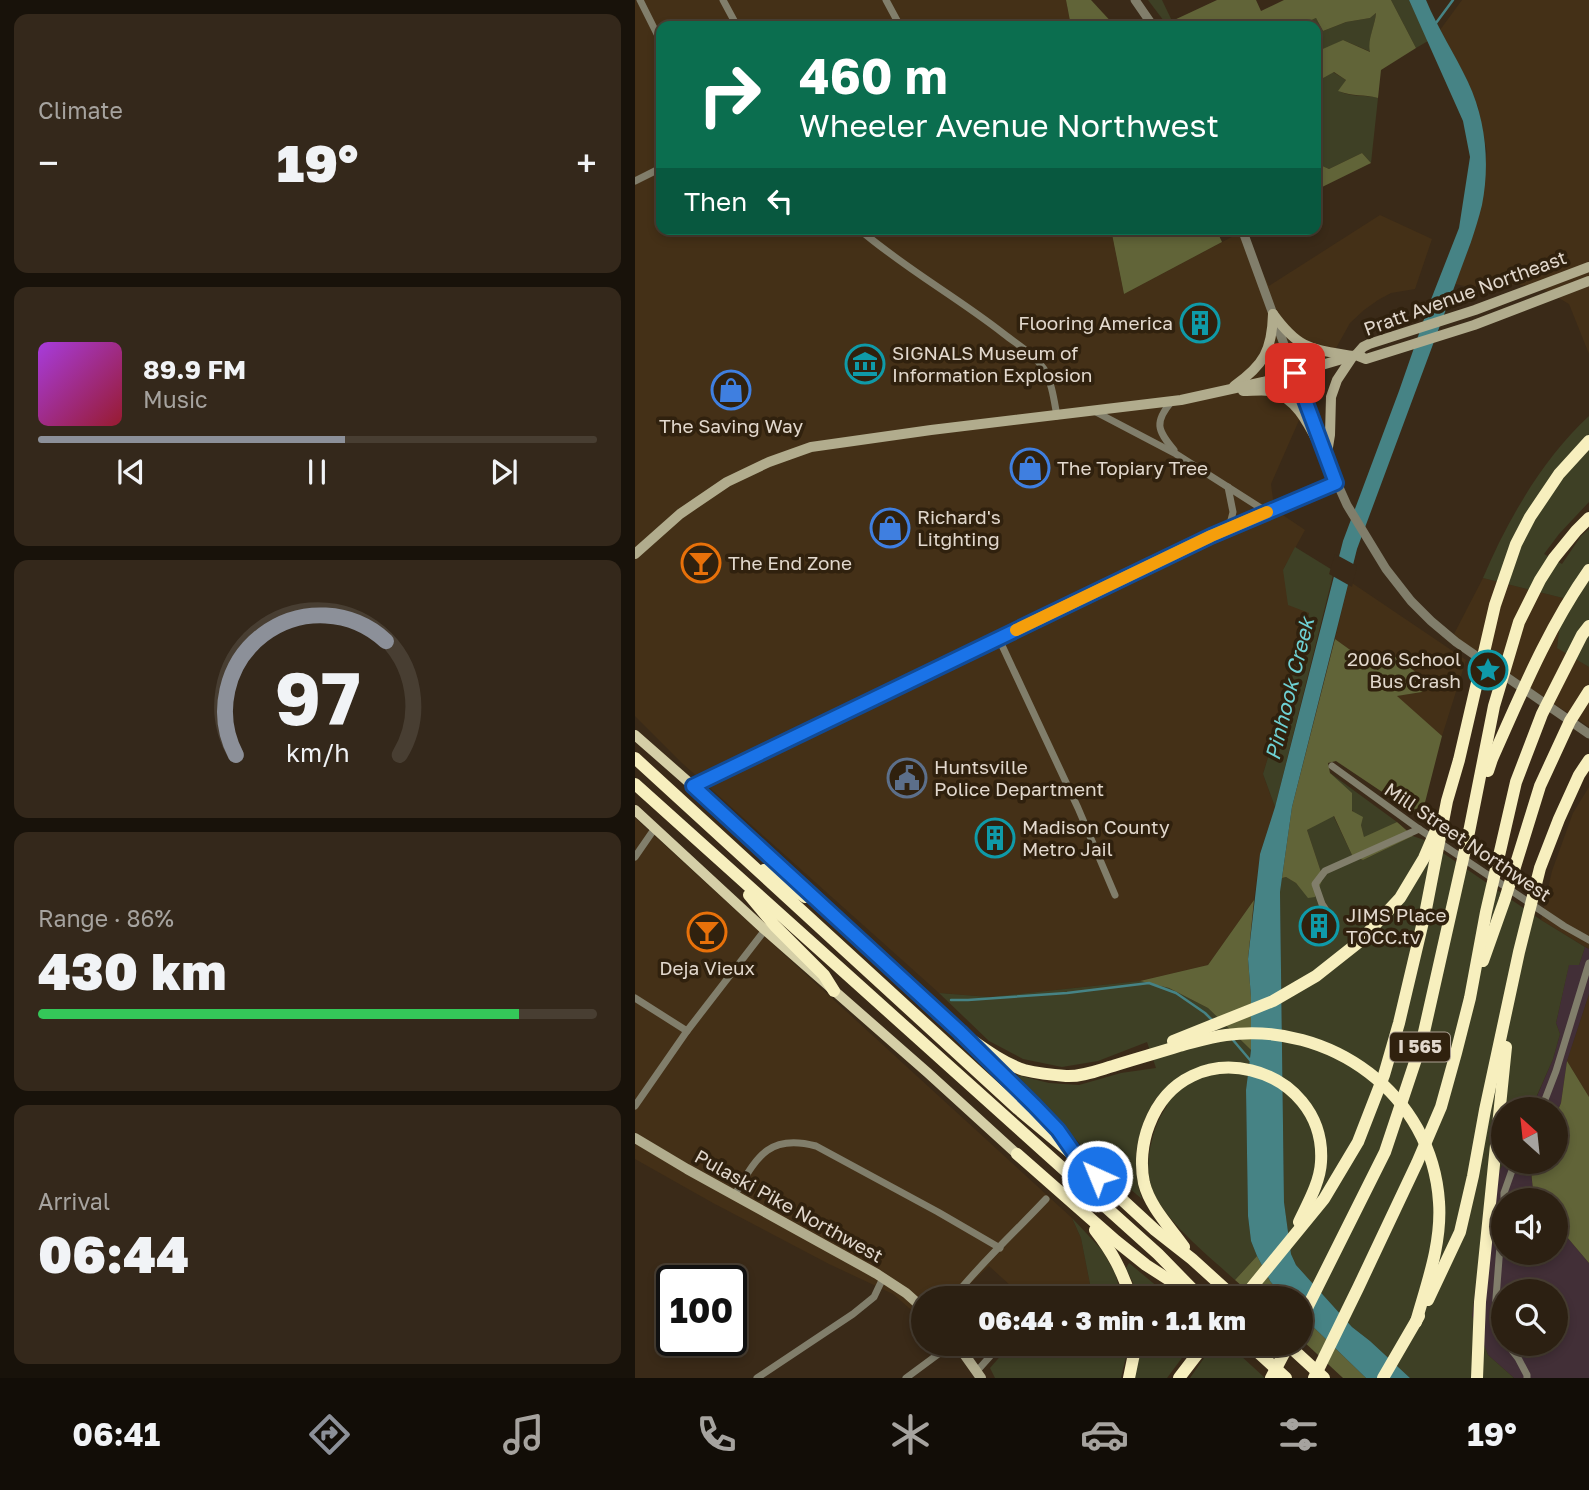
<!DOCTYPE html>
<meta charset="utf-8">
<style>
body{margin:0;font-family:"Golos Text",sans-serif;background:#34281b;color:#f1f3f6;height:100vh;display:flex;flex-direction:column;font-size:26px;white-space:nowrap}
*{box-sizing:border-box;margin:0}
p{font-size:23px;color:#a6a39f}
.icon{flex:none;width:38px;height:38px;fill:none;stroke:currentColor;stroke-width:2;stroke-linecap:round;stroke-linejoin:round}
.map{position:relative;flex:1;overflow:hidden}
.panel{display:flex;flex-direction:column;gap:14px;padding:14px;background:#18120a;width:635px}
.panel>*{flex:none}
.top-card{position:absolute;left:21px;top:21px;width:665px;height:214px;border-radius:14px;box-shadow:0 4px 10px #0003,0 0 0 2px #483e32;background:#0b6e4f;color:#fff;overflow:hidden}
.needle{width:46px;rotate:333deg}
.tools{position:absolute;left:856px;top:1097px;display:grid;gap:14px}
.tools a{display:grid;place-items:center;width:77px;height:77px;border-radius:50%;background:#2c2012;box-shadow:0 4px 10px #0003,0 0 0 2px #483e32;font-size:35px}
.speed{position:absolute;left:21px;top:1265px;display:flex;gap:14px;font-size:35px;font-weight:700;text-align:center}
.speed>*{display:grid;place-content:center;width:91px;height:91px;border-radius:50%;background:#2c2012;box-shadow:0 4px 10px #0003,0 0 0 2px #483e32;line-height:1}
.speed .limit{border:4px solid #111;border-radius:10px;background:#fff;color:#111}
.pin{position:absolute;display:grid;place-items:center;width:60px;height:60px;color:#fff;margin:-30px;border-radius:14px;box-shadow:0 4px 10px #0006}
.me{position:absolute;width:77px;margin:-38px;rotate:316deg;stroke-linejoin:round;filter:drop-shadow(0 0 5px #0008)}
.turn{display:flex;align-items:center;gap:24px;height:147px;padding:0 28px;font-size:32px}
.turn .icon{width:91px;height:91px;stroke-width:2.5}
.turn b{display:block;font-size:49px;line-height:60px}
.then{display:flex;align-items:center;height:66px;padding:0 28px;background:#0003;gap:14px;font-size:26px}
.big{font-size:52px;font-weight:800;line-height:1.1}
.panel .tile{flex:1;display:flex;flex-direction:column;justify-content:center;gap:10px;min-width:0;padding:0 24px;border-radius:14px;background:#34281b}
.panel .dial{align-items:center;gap:0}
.dial svg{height:182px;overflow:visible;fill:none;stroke:#483e32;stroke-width:7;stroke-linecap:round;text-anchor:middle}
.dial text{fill:#f1f3f6;stroke:none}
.song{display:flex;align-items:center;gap:21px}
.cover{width:84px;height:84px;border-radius:10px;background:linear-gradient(135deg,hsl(280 70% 55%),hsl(350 70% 35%))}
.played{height:7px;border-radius:4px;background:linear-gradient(90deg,#8c9099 55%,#483e32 55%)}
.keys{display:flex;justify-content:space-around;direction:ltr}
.heat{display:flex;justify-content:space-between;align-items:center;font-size:38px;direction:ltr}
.charge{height:10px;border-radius:5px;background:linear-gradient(90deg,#34c759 86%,#483e32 0)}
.trip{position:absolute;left:276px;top:1286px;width:402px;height:70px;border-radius:35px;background:#2c2012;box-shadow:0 4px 10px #0003,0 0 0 2px #483e32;font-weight:800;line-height:70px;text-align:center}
.tab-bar{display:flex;height:112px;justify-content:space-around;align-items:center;background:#120d07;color:#a6a39f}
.tab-bar .icon{width:49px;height:49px}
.tab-bar .current{color:#8c9099}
.tab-bar b{font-size:32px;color:#f1f3f6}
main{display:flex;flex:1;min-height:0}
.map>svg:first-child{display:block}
</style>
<main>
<section class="panel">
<div class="tile"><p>Climate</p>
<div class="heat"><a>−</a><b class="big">19°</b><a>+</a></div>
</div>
<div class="tile">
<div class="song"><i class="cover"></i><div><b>89.9 FM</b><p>Music</p></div></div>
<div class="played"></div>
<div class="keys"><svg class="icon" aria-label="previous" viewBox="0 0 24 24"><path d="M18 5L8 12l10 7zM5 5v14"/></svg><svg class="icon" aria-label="pause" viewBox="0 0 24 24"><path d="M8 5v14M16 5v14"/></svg><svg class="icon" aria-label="next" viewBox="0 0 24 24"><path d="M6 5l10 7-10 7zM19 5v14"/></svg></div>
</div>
<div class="tile dial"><svg viewBox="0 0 100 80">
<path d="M14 69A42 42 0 1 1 86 69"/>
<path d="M14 69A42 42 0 0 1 80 19" stroke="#8c9099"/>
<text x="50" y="56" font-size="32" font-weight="700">97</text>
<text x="50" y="72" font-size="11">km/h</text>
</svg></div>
<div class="tile"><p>Range · 86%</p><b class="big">430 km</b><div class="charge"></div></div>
<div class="tile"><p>Arrival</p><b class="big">06:44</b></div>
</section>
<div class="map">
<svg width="954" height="1378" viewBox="0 0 954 1378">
<rect width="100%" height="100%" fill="#3a2a18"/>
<g fill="#443017">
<polygon points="0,0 431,0 436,26 26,26 26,229 476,229 489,294 608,231 634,286 745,215 797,239 780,289 756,293 743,300 729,310 715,323 676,393 636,484 638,499 642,511 670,530 648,570 674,612 667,644 628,774 640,807 625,854 619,900 573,965 505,981 354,997 304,993 47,763 0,716"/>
<polygon points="827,0 954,0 954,354 934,304 903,286 844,283 839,288 820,284 836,242 852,152 843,107 833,82 805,30"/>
<polygon points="848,578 928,598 922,647 954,667 954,727 831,645 819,634"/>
<polygon points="714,581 831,660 807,736 761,696 787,692 794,681 744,671 700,639"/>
<polygon points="954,787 954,949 906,920 917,871 938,813"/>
<polygon points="0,818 437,1218 446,1238 455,1284 442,1298 389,1298 354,1266 320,1298 289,1298 289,1321 258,1294 194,1264 78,1203 0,1159"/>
<polygon points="954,994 954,1097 932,1061"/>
</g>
<g fill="#422f37" fill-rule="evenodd">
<polygon points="950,947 954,949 954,994 932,1061 926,1103 921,1115 920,1110 896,1110 918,1059 925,1034 921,1023 934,964 944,965"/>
<path d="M869,1162H898L895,1168L900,1200H868V1253H920L921,1224L954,1263V1378H879L853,1355L837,1316L852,1192ZM868,1292H920V1344H868Z"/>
</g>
<g fill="#3e4025">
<polygon points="513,0 527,0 537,21 532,25"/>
<polygon points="756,0 774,0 793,41 781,48"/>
<path d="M741,13C740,26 732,40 736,52L708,40L682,53L681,26H663L681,18L688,31L711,22L735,18Z"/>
<path d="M698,72L711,80L704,91C720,98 727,94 743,98L736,163L727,153L694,169L681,163V82Z"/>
<path d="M954,416V502L924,534L909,554L927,564L946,536L954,529V667L922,648L928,598L848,578C872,521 908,458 954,416Z"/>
<polygon points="660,547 699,571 640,807 628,774 667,644 674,613 653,605 648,570"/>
<polygon points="695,773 762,822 729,838 726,825"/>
<polygon points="698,815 717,855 728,860 778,836 789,840 906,920 950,947 944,965 934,965 921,1023 925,1034 918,1059 896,1109 868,1110 869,1162 852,1192 837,1316 853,1355 879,1378 775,1378 735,1341 717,1327 661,1265 656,1254 649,1202 645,892 647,878 651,877 661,883 673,897 682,889 688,878 672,830"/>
<path d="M505,981L534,988L573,1008L616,1050L611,1090L613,1216L616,1241L622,1256L600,1280C574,1256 524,1217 515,1183C512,1169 513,1154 517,1140C520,1127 524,1118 532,1106L522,1097C501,1129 495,1163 507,1199L456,1156L382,1075L414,1083L444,1085L486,1073L521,1068L512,1042L463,1061L427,1067L388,1059L354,1041L304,993L354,997Z"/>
<polygon points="437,1218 467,1250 480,1273 487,1298 442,1298 455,1284 446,1238"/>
<polygon points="494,1263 536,1298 502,1298 498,1283 491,1268"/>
<polygon points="376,1344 492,1344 493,1348 486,1378 360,1378 355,1368"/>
<polygon points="505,1344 593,1344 630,1378 555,1378 569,1358 555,1347 532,1378 499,1378"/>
</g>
<g fill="#616438">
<polygon points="431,0 456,0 480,26 436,26"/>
<path d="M582,0H621L626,11L649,0H756L781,48L746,70L743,98C728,94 719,97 703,91L711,80L699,72L681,82V52L708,40L735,52C732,40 740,26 741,13L735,18L711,22L688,31L681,18L663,26H541L537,21Z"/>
<polygon points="727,153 736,163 681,190 681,163 694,169"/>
<polygon points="476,229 581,229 587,242 489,294"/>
<polygon points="700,639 743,670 758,655 794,682 787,692 762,696 807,736 786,818 701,761 693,763 695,773 717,793 717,811 728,817 726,825 729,837 762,822 778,836 728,860 717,855 699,816 672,830 688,878 680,897 673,898 661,883 651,877 647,878 657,807"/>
<polygon points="619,900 613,959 616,997 616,1050 573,1008 534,988 505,981 573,965"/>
<path d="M932,1061L954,1097V1263L921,1224L920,1200L899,1199C899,1189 894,1170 898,1162H920L921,1115L926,1103Z"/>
<polygon points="622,1256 635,1281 649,1298 621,1298 600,1280"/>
<polygon points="667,1316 731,1378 708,1378 667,1340"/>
</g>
<path fill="#468385" d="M774,0H791C803,29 820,54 833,82C851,120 855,164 847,205C844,217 840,230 836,242L722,549L657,807L645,892L649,1202L656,1254L661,1265L717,1327L735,1341L775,1378H731L667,1316V1298H649L635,1281L622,1256L616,1241L613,1216L611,1090L616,1050V997L613,959L625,854L640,807L708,541L764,391L795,302L824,228L835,157L828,121Z"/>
<polygon fill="#3a2a18" points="700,554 722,566 717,587 694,574"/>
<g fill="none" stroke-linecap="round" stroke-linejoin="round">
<g stroke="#468385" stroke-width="2.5">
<polyline points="801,23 818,0"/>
<polyline points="316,1000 333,1000 432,993 514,983 541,993 570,1013 578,1021"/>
<polyline points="598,1040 615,1060"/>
</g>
<g stroke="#817e6b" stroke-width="7">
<polyline points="5,0 26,42"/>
<polyline points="88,0 102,26"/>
<polyline points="251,0 265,26"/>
<polyline points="0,181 26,168"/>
<path d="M224,229C269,268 322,297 369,334C383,345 399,354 409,369C417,383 419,400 422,416"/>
<path d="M537,401C519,422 522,430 539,450"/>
<polyline points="459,411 541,454 632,512"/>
<polyline points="593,487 598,512 594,528"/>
<polyline points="364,639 443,808 480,895"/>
<polyline points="697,766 784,829 929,926 954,940"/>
<polyline points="58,786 576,536 701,483"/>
<polyline points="0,857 20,828"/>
<polyline points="698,921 687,904 680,884 690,871 784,829"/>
<polyline points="0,998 52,1031"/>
<polyline points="0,1106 52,1031 130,930"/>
<polyline points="906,1110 921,1071 954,963"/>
<path d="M99,1196C121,1159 132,1133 181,1146L303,1212L365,1248"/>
<polyline points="869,1200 869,1193 880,1162"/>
<polyline points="868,1207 860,1311 862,1330 868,1338"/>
<path d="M318,1298C346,1263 380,1232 411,1199"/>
<polyline points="872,1344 883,1358 892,1375 892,1378"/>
<polyline points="342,1371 366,1344"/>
<polyline points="122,1378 218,1314 239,1297 248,1278"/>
<polyline points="271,1378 317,1344"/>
</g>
<g stroke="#817e6b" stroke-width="9">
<polyline points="500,0 518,26"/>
<polyline points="607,229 682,435"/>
<polyline points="689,454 712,505 751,569 776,601 796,621 821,642 954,734"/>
</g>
<g stroke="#b1ac8d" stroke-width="10">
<path d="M638,314C664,350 676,349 718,356L702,380L696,397L695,435L691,459"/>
<polyline points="721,355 728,347 734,344 840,310 954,267"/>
<path d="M599,386C629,365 637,350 638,314"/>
<path d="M608,391C617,391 627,390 636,391C665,398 678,435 691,458"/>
<polyline points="0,554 45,514 92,482 134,462 176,447 296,430 546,400 628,382 721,355 731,359 839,325 954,281"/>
<polyline points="0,1138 52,1169 242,1274 271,1293 289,1309"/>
<polyline points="322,1344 346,1378"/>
</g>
<g stroke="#d5cfa7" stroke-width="10">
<polyline points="0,735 58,786"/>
<polyline points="0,810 130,930 293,1073 382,1154"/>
</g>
<g stroke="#f7efbe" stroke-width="12">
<polyline points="0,758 383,1109 444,1160 520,1230 557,1259 600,1298"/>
<path d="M853,771L857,759C886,694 913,628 954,570"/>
<polyline points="0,784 523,1254 566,1298"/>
<polyline points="58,786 153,872 330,1037"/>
<polyline points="129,870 170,897"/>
<polyline points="114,895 140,926 189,975 199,991"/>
<polyline points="848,961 870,899 905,786 935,721 954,691"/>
<path d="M325,1032C344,1045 367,1063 389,1070C402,1073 418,1075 431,1076C446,1077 464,1070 478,1066C500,1059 522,1053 544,1046C560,1042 575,1037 591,1035C695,1021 797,1094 804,1202C807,1243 792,1283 781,1322"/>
<polyline points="538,1041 638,1001 681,976 724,942 765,898 789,858 802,828"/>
<polyline points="346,1052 423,1130 436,1149"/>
<polyline points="382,1154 481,1241 511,1265 553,1292"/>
<path d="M460,1230C478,1253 487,1271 496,1298"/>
<path d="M549,1247C535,1227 515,1207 509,1183C505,1165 507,1143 514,1125C551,1027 692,1065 686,1162C685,1182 673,1203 664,1222"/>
<polyline points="608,1298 689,1199 723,1142 749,1075 764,1023 791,909 812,801 824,760 860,605 881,544 895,517 924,474 954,441"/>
<polyline points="793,1300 825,1232 838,1176 850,1110 884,952 905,868 924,819 944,775 954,760"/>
<polyline points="667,1318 750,1152 787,1041 834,832 859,706 884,622 905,580 919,558 941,531 954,518"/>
<polyline points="614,1344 651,1378"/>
<polyline points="652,1344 689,1378"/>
<polyline points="494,1378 501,1344"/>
<polyline points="544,1378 570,1344"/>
<polyline points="636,1378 654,1344"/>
<polyline points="679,1378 723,1288 782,1163 806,1107 821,1053 835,998 851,912 881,782 907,714 947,635 954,626"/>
<polyline points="748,1378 784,1316"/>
<polyline points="842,1378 845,1302 871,1047"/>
</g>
</g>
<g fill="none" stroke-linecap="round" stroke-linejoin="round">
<defs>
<polyline id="route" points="462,1176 444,1160 423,1130 399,1105 325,1032 58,786 576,536 701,483 660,373"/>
</defs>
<use href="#route" stroke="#114b97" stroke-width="18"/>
<use href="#route" stroke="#1a73e8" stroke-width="12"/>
<polyline stroke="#f59e0b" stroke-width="12" points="381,630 576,536 632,512"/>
</g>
<defs>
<symbol id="building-ring" viewBox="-11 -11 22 22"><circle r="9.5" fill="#30210e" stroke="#0f9aa8" stroke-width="1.5"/><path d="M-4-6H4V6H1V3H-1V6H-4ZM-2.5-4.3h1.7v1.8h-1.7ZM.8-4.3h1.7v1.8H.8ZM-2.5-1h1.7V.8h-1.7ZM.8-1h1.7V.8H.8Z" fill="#0f9aa8"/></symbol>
<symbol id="museum-ring" viewBox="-11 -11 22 22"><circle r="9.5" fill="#30210e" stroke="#0f9aa8" stroke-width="1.5"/><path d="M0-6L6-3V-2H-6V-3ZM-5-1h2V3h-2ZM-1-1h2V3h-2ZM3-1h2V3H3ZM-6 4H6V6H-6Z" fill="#0f9aa8"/></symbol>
<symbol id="shop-ring" viewBox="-11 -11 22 22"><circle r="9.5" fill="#30210e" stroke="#3f7fe0" stroke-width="1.5"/><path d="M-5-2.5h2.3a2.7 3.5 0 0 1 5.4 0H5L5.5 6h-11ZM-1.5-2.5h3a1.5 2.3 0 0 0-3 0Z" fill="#3f7fe0"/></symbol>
<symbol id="bar-ring" viewBox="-11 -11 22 22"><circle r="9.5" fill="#30210e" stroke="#e8710a" stroke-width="1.5"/><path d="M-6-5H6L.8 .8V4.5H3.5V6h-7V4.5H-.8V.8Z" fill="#e8710a"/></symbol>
<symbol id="sight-ring" viewBox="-11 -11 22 22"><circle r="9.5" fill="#30210e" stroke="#0f9aa8" stroke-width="1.5"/><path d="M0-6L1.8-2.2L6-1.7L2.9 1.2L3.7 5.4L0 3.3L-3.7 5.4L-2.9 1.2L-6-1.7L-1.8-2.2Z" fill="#0f9aa8"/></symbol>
<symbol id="civic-ring" viewBox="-11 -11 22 22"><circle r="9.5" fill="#30210e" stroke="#5c6f8a" stroke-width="1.5"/><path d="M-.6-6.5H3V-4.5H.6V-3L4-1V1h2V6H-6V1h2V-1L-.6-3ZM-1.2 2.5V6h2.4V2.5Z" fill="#5c6f8a"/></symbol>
</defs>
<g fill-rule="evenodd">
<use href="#building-ring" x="543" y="301" width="44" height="44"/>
<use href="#museum-ring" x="208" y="342" width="44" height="44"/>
<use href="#shop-ring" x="74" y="368" width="44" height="44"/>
<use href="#shop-ring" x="373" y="446" width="44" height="44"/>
<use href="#shop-ring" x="233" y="506" width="44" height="44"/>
<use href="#bar-ring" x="44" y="541" width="44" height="44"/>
<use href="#sight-ring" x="831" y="648" width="44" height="44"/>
<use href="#civic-ring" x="250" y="756" width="44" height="44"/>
<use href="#building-ring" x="338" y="816" width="44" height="44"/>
<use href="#building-ring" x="662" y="904" width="44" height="44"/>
<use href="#bar-ring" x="50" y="910" width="44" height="44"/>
</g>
<g text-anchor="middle" stroke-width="7" stroke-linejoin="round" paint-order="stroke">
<rect fill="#30210e" stroke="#ada194" stroke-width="2" x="755" y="1032.5" width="60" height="29" rx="5"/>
<g font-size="18" font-weight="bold" fill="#e2d8cd">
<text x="785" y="1053">I 565</text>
</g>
<g font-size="19" fill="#e2d8cd" stroke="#30210e">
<text transform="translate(830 293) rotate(-20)" y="7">Pratt Avenue Northeast</text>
<text transform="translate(833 842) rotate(34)" y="7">Mill Street Northwest</text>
<text transform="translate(154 1206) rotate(29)" y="7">Pulaski Pike Northwest</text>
</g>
<g font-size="19" fill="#e2d8cd" stroke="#30210e" text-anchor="start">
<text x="538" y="330" text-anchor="end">Flooring America</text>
<text x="257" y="360">SIGNALS Museum of<tspan x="257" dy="22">Information Explosion</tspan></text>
<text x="96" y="433" text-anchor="middle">The Saving Way</text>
<text x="422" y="475">The Topiary Tree</text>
<text x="282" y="524">Richard's<tspan x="282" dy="22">Litghting</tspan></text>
<text x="93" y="570">The End Zone</text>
<text x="826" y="666" text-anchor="end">2006 School<tspan x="826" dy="22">Bus Crash</tspan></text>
<text x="299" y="774">Huntsville<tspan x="299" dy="22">Police Department</tspan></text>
<text x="387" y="834">Madison County<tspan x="387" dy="22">Metro Jail</tspan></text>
<text x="711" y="922">JIMS Place<tspan x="711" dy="22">TOCC.tv</tspan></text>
<text x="72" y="975" text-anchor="middle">Deja Vieux</text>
</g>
<g font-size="21" font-style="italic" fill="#6ed1d4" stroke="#30210e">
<text transform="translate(655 689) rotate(-76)" y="7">Pinhook Creek</text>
</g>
</g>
</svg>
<div class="tools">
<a><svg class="needle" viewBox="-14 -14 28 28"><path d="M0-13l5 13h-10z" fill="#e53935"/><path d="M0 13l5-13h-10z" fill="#a6a39f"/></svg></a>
<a><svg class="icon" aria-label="sound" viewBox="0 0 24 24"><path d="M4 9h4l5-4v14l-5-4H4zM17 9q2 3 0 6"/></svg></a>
<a><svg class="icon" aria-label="search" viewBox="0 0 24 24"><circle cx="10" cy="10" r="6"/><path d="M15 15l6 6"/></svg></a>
</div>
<div class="speed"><div class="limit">100</div></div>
<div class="pin" style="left:660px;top:373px;background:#d93025"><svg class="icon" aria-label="arrive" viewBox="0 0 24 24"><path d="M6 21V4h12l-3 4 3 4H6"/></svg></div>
<svg class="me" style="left:462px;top:1176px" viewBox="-20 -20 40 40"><circle r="17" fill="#1a73e8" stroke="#fff" stroke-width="3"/><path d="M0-11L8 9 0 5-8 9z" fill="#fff"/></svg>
<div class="trip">06:44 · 3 min · 1.1 km</div>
<div class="top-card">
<div class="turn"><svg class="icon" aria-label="right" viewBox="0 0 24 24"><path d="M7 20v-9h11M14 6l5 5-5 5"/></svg><div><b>460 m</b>Wheeler Avenue Northwest</div></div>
<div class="then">Then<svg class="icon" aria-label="left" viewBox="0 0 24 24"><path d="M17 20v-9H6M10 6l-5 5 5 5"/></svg></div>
</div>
</div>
</main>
<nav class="tab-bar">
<b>06:41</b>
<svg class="icon current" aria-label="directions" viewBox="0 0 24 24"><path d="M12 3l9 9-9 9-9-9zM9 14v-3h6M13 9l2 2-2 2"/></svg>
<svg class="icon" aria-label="music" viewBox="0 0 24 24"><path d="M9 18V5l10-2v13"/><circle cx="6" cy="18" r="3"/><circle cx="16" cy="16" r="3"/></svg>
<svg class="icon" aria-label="phone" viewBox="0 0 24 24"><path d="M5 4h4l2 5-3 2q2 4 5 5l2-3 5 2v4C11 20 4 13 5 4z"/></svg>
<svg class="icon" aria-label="climate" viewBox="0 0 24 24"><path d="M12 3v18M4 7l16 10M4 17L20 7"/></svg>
<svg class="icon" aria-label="car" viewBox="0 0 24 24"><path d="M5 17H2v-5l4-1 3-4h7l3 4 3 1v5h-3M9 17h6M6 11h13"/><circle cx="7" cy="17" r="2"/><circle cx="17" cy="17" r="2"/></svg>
<svg class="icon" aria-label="filters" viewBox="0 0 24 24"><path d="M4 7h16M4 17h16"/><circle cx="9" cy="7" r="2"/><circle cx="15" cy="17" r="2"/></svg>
<b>19°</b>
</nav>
